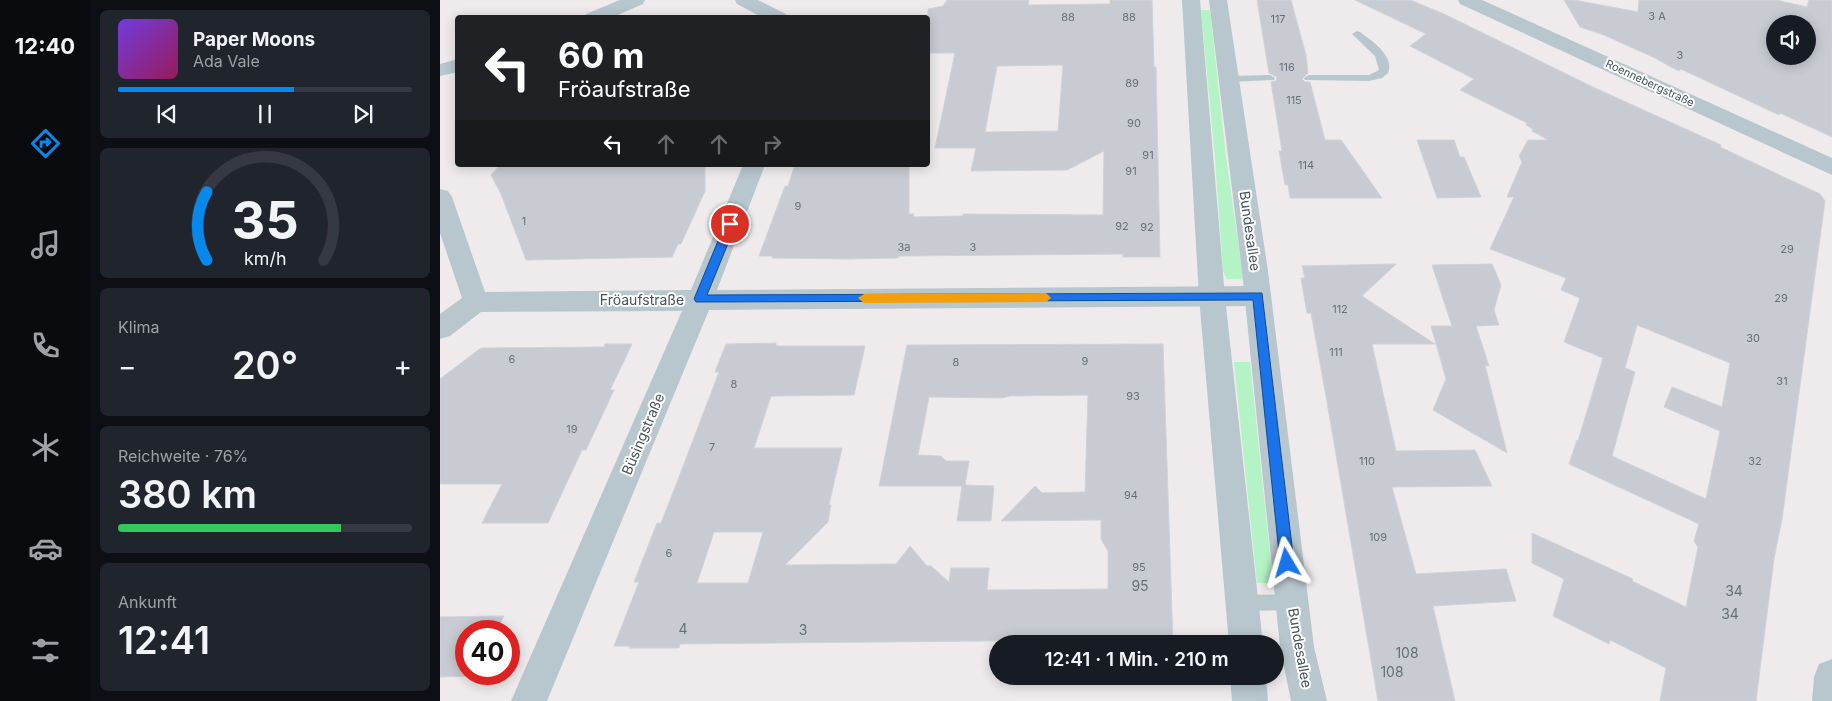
<!DOCTYPE html>
<html lang="de">
<meta charset="utf-8">
<style>
body{margin:0;font-family:Inter,sans-serif;background:#20242c;color:#f1f3f6;height:100vh;display:flex;flex-direction:column;font-size:19px;white-space:nowrap}
*{box-sizing:border-box;margin:0}
p{font-size:16px;color:#9ea1a6}
.icon{flex:none;width:28px;height:28px;fill:none;stroke:currentColor;stroke-width:2;stroke-linecap:round;stroke-linejoin:round}
.map{position:relative;flex:1;overflow:hidden}
.drawer{display:flex;flex-direction:column;gap:10px;padding:10px;background:#0d0f14;width:350px}
.drawer>*{flex:none}
.guide{position:absolute;left:15px;top:15px;width:475px;height:152px;border-radius:5px;box-shadow:0 2px 12px #0003;background:#202124;color:#fff;overflow:hidden}
.buttons{position:absolute;left:1326px;top:15px;display:grid;gap:10px}
.buttons a{display:grid;place-items:center;width:50px;height:50px;border-radius:50%;background:#171b24;box-shadow:0 2px 12px #0003;font-size:25px}
.speed{position:absolute;left:15px;top:620px;display:flex;gap:10px;font-size:25px;font-weight:700;text-align:center}
.speed>*{display:grid;place-content:center;width:65px;height:65px;border-radius:50%;background:#171b24;box-shadow:0 2px 12px #0003;line-height:1}
.speed .limit{border:8px solid #d22;background:#fff;color:#111}
.pin{position:absolute;display:grid;place-items:center;width:42px;height:42px;color:#fff;margin:-21px;border:2px solid #fff;border-radius:50%;box-shadow:0 1px 5px #0007}
.me{position:absolute;width:55px;margin:-28px;rotate:353deg;stroke-linejoin:round;filter:drop-shadow(0 0 4px #0008)}
.turn{display:flex;align-items:center;gap:18px;height:105px;padding:0 20px;font-size:22px}
.turn .icon{width:65px;height:65px;stroke-width:2.5}
.turn b{display:block;font-size:35px;line-height:42px}
.lanes{display:flex;align-items:center;height:48px;padding:0 20px;background:#0003;justify-content:center;gap:25px;direction:ltr}
.lanes .off{opacity:.35}
.big{font-size:38px;font-weight:600;line-height:1.1}
.drawer .widget{flex:1;display:flex;flex-direction:column;justify-content:center;gap:8px;min-width:0;padding:0 18px;border-radius:8px;background:#20242c}
.drawer .dial{align-items:center;gap:0}
.dial svg{height:130px;overflow:visible;fill:none;stroke:#363941;stroke-width:7;stroke-linecap:round;text-anchor:middle}
.dial text{fill:#f1f3f6;stroke:none}
.song{display:flex;align-items:center;gap:15px}
.cover{width:60px;height:60px;border-radius:8px;background:linear-gradient(135deg,hsl(260 70% 55%),hsl(330 70% 35%))}
.played{height:5px;border-radius:2px;background:linear-gradient(90deg,#0788ed 60%,#363941 60%)}
.keys{display:flex;justify-content:space-around;direction:ltr}
.heat{display:flex;justify-content:space-between;align-items:center;font-size:28px;direction:ltr}
.charge{height:8px;border-radius:4px;background:linear-gradient(90deg,#34c759 76%,#363941 0)}
.trip{position:absolute;left:549px;top:635px;width:295px;height:50px;border-radius:25px;background:#171b24;box-shadow:0 2px 12px #0003;font-weight:600;line-height:50px;text-align:center}
main{display:flex;flex:1;min-height:0}
.tabs{display:flex;flex-direction:column;width:90px;justify-content:space-around;align-items:center;background:#090b0e;color:#9ea1a6}
.tabs .icon{width:35px;height:35px}
.tabs .active{color:#0788ed}
.tabs b{font-size:22px;color:#f1f3f6}
.map>svg:first-child{display:block}
</style>
<main>
<nav class="tabs">
<b>12:40</b>
<svg class="icon active" aria-label="directions" viewBox="0 0 24 24"><path d="M12 3l9 9-9 9-9-9zM9 14v-3h6M13 9l2 2-2 2"/></svg>
<svg class="icon" aria-label="music" viewBox="0 0 24 24"><path d="M9 18V5l10-2v13"/><circle cx="6" cy="18" r="3"/><circle cx="16" cy="16" r="3"/></svg>
<svg class="icon" aria-label="phone" viewBox="0 0 24 24"><path d="M5 4h4l2 5-3 2q2 4 5 5l2-3 5 2v4C11 20 4 13 5 4z"/></svg>
<svg class="icon" aria-label="climate" viewBox="0 0 24 24"><path d="M12 3v18M4 7l16 10M4 17L20 7"/></svg>
<svg class="icon" aria-label="car" viewBox="0 0 24 24"><path d="M5 17H2v-5l4-1 3-4h7l3 4 3 1v5h-3M9 17h6M6 11h13"/><circle cx="7" cy="17" r="2"/><circle cx="17" cy="17" r="2"/></svg>
<svg class="icon" aria-label="filters" viewBox="0 0 24 24"><path d="M4 7h16M4 17h16"/><circle cx="9" cy="7" r="2"/><circle cx="15" cy="17" r="2"/></svg>
</nav>
<section class="drawer">
<div class="widget">
<div class="song"><i class="cover"></i><div><b>Paper Moons</b><p>Ada Vale</p></div></div>
<div class="played"></div>
<div class="keys"><svg class="icon" aria-label="previous" viewBox="0 0 24 24"><path d="M18 5L8 12l10 7zM5 5v14"/></svg><svg class="icon" aria-label="pause" viewBox="0 0 24 24"><path d="M8 5v14M16 5v14"/></svg><svg class="icon" aria-label="next" viewBox="0 0 24 24"><path d="M6 5l10 7-10 7zM19 5v14"/></svg></div>
</div>
<div class="widget dial"><svg viewBox="0 0 100 80">
<path d="M14 69A42 42 0 1 1 86 69"/>
<path d="M14 69A42 42 0 0 1 14 27" stroke="#0788ed"/>
<text x="50" y="56" font-size="32" font-weight="700">35</text>
<text x="50" y="72" font-size="11">km/h</text>
</svg></div>
<div class="widget"><p>Klima</p>
<div class="heat"><a>−</a><b class="big">20°</b><a>+</a></div>
</div>
<div class="widget"><p>Reichweite · 76%</p><b class="big">380 km</b><div class="charge"></div></div>
<div class="widget"><p>Ankunft</p><b class="big">12:41</b></div>
</section>
<div class="map">
<svg width="1392" height="701" viewBox="0 0 1392 701">
<rect width="100%" height="100%" fill="#efebec"/>
<g fill="#b4f3c5">
<polygon points="761,10 770,10 786,157 803,277 801,279 787,279 783,271 775,158"/>
<polygon points="794,362 810,362 833,583 817,583"/>
</g>
<g fill="#c8ccd2" stroke="#cfd3d9" fill-rule="evenodd">
<path d="M507,0H589L588,5L670,4V0H712L714,67H716L720,257H683V254L459,256L458,258L409,259L332,258V256H319L345,186H348L355,165H469V214H474L473,217L523,216V214L663,215L664,151L627,170L531,171L536,148H495L515,53H488V9L503,6ZM623,65L618,131L545,132L557,66Z"/>
<polygon points="817,0 851,0 866,55 868,73 862,79 865,82 870,82 885,140 901,140 942,198 850,198 848,185 845,185 839,151 842,151 831,82 836,81 837,77 829,73"/>
<path d="M915,0H970L1002,13L1157,89L1281,145L1280,147L1380,194L1385,201L1342,519L1334,559L1316,701H1220L1226,668L1170,640L1169,644L1113,616L1124,579L1092,563V533L1193,579L1192,581L1246,607L1258,547L1254,541L1259,524L1129,464L1137,440L1138,441L1163,358L1124,342L1140,298L1121,290L1126,278L1050,249L1074,197H1067L1082,162L1079,156L1088,140H1108L1092,131L1093,129L1086,125L1087,123L1020,90L1034,79L970,46L986,34ZM1197,325L1290,363L1282,407L1232,387L1224,407L1280,431L1266,499L1172,456L1195,372L1185,368Z"/>
<path d="M1124,0H1134L1198,12L1199,0H1336L1367,7L1369,0H1392V137L1340,113L1339,115L1241,69L1239,71L1229,66L1215,58L1164,35L1140,27ZM1335,24H1368V56H1335Z"/>
<polygon points="977,140 1014,140 1020,157 1024,157 1041,197 997,198"/>
<polygon points="60,165 265,165 265,191 241,244 238,244 232,257 86,260 61,194 51,175"/>
<polygon points="956,264 922,296 995,344 932,344 956,451 1035,450 1052,486 952,487 976,574 1066,569 1076,601 993,606 1015,701 938,701 887,402 871,313 867,313 861,278 865,278 862,266"/>
<polygon points="1052,264 1061,285 1054,310 1059,325 1036,326 1049,366 1045,365 1067,453 993,410 1006,379 991,326 1012,326 992,265"/>
<path d="M336,343V346H425L414,395L331,396L314,448H402L389,505H391L388,522L345,565L456,564L470,546L487,566H491L509,582L511,568H549L547,590L668,589V551L661,539V520L561,521L595,486L602,493L645,492L648,395L570,396L562,398L489,397L478,455L501,456L506,461H529L525,485L554,486L551,521H517L522,486H439L467,345L723,344L733,644H670V640L541,641L240,644L239,648H189L190,646H174L199,582H194L217,523H221L239,477L279,372H275L286,344ZM274,532H323L308,583H257Z"/>
<polygon points="165,344 192,344 170,390 174,390 146,450 142,450 108,523 42,523 62,484 0,484 0,379 41,348 164,347"/>
<polygon points="64,616 56,631 26,631 26,674 37,674 35,676 0,677 0,617"/>
</g>
<g fill="none" stroke-linecap="round" stroke-linejoin="round">
<g fill="#b8c6cd" fill-rule="evenodd">
<path d="M917,31L920,32C932,41 955,56 948,73L942,78L929,81L865,80L864,78L869,75H929L939,70L935,56L912,34Z"/>
<polygon points="830,75 835,78 834,80 789,82 784,79 789,76"/>
<polygon points="852,594 858,596 860,602 858,608 852,610 802,611 796,609 794,603 796,597 802,595"/>
</g>
<g fill="#b8c6cd" fill-rule="evenodd">
<polygon points="180,0 205,0 203,4 171,18 144,18 146,14"/>
<polygon points="295,0 318,0 346,14 348,18 323,18 297,4"/>
<polygon points="1018,0 1042,0 1392,158 1392,175 1020,4"/>
<polygon points="18,59 18,72 0,76 0,64"/>
<polygon points="303,165 325,165 277,290 818,286 827,289 831,296 827,303 818,306 269,310 107,701 71,701 242,311 41,312 10,336 0,339 0,314 22,298 0,233 0,189 8,191 12,197 45,292 251,290"/>
</g>
<g fill="#b8c6cd" fill-rule="evenodd">
<polygon points="742,0 760,0 785,297 823,644 789,644 759,297"/>
<polygon points="769,0 787,0 828,271 874,647 887,701 851,701 840,647 802,271"/>
<polygon points="1392,659 1392,701 1372,701 1374,677 1379,664"/>
<polygon points="790,676 826,676 828,701 792,701"/>
</g>
</g>
<polygon fill="#1a73e8" stroke="#114b97" points="290,220 296,224 267,295 822,293 854,563 852,568 847,570 842,568 840,563 813,300 256,302 254,299 285,224"/>
<polygon fill="#f59e0b" points="606,293 611,298 606,302 424,303 418,298 424,294"/>
<g text-anchor="middle" stroke-width="4" stroke-linejoin="round" paint-order="stroke">
<g font-size="11" fill="#647079">
<text x="1217" y="20">3 A</text>
<text x="628" y="21">88</text>
<text x="689" y="21">88</text>
<text x="838" y="23">117</text>
<text x="1240" y="59">3</text>
<text x="847" y="71">116</text>
<text x="692" y="87">89</text>
<text x="854" y="104">115</text>
<text x="694" y="127">90</text>
<text x="708" y="159">91</text>
<text x="866" y="169">114</text>
<text x="691" y="175">91</text>
<text x="358" y="210">9</text>
<text x="84" y="225">1</text>
<text x="682" y="230">92</text>
<text x="707" y="231">92</text>
<text x="464" y="251">3a</text>
<text x="533" y="251">3</text>
<text x="1347" y="253">29</text>
<text x="1341" y="302">29</text>
<text x="900" y="313">112</text>
<text x="1313" y="342">30</text>
<text x="896" y="356">111</text>
<text x="72" y="363">6</text>
<text x="645" y="365">9</text>
<text x="516" y="366">8</text>
<text x="1342" y="385">31</text>
<text x="294" y="388">8</text>
<text x="693" y="400">93</text>
<text x="132" y="433">19</text>
<text x="272" y="451">7</text>
<text x="927" y="465">110</text>
<text x="1315" y="465">32</text>
<text x="691" y="499">94</text>
<text x="938" y="541">109</text>
<text x="229" y="557">6</text>
<text x="699" y="571">95</text>
</g>
<g font-size="11" fill="#43525b" stroke="#fff">
<text transform="translate(1210 83) rotate(25)" y="4">Roennebergstraße</text>
</g>
<g font-size="14" fill="#43525b" stroke="#fff">
<text transform="translate(810 231) rotate(82)" y="5">Bundesallee</text>
<text x="202" y="305">Fröaufstraße</text>
<text transform="translate(203 434) rotate(-67)" y="5">Büsingstraße</text>
<text transform="translate(860 648) rotate(80)" y="5">Bundesallee</text>
</g>
<g font-size="14" fill="#647079">
<text x="700" y="591">95</text>
<text x="1294" y="596">34</text>
<text x="1290" y="619">34</text>
<text x="243" y="634">4</text>
<text x="363" y="635">3</text>
<text x="967" y="658">108</text>
<text x="952" y="677">108</text>
</g>
</g>
</svg>
<div class="buttons">
<a><svg class="icon" aria-label="sound" viewBox="0 0 24 24"><path d="M4 9h4l5-4v14l-5-4H4zM17 9q2 3 0 6"/></svg></a>
</div>
<div class="speed"><div class="limit">40</div></div>
<div class="pin" style="left:290px;top:224px;background:#d93025"><svg class="icon" aria-label="arrive" viewBox="0 0 24 24"><path d="M6 21V4h12l-3 4 3 4H6"/></svg></div>
<svg class="me" style="left:847px;top:563px" viewBox="-20 -20 40 40"><path d="M0-17L14 15 0 8-14 15z" fill="#1a73e8" stroke="#fff" stroke-width="4"/></svg>
<div class="trip">12:41 · 1 Min. · 210 m</div>
<div class="guide">
<div class="turn"><svg class="icon" aria-label="left" viewBox="0 0 24 24"><path d="M17 20v-9H6M10 6l-5 5 5 5"/></svg><div><b>60 m</b>Fröaufstraße</div></div>
<div class="lanes"><svg class="icon" aria-label="left" viewBox="0 0 24 24"><path d="M17 20v-9H6M10 6l-5 5 5 5"/></svg><svg class="icon off" aria-label="ahead" viewBox="0 0 24 24"><path d="M12 20V5M6 11l6-6 6 6"/></svg><svg class="icon off" aria-label="ahead" viewBox="0 0 24 24"><path d="M12 20V5M6 11l6-6 6 6"/></svg><svg class="icon off" aria-label="right" viewBox="0 0 24 24"><path d="M7 20v-9h11M14 6l5 5-5 5"/></svg></div>
</div>
</div>
</main>
